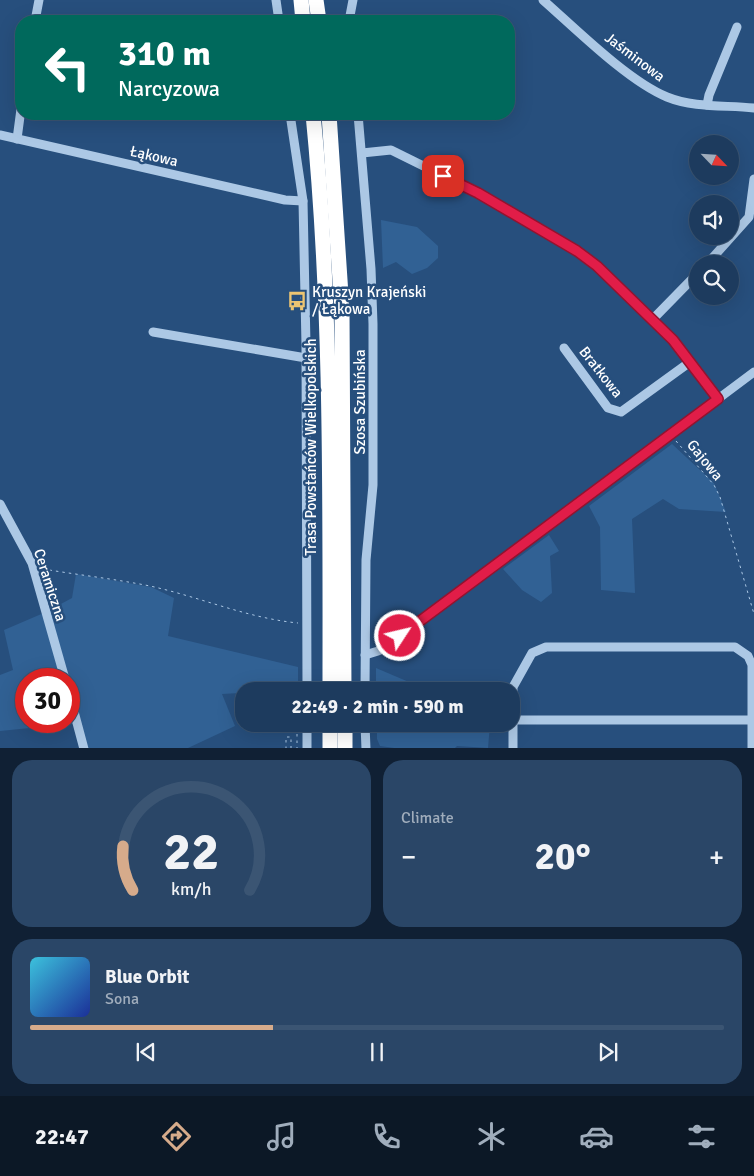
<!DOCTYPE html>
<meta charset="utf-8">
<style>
body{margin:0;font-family:Signika,sans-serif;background:#2a4667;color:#f1f3f6;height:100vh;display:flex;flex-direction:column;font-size:19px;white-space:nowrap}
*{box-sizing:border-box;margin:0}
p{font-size:16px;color:#a0adbc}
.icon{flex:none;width:28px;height:28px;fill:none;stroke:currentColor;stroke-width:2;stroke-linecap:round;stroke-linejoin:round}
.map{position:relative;height:748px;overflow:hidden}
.panel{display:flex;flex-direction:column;gap:12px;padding:12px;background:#102034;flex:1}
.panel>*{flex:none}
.guide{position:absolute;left:15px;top:15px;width:500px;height:105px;border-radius:20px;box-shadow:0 5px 20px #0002,0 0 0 1px #3b5573;background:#00695c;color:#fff;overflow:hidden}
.needle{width:32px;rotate:115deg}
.buttons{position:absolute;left:689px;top:135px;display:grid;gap:10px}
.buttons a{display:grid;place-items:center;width:50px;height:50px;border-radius:50%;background:#1d3b5e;box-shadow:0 5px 20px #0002,0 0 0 1px #3b5573;font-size:25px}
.speed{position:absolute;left:15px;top:668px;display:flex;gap:10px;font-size:25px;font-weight:700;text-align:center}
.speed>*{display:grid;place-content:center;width:65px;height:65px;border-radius:50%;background:#1d3b5e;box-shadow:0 5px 20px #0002,0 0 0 1px #3b5573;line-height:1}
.speed .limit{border:8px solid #d22;background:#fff;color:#111}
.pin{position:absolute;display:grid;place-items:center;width:42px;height:42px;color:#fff;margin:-21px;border-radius:10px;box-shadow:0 2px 8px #0006}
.me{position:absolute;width:55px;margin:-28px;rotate:55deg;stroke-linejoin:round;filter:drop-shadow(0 0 4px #0008)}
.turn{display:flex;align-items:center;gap:18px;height:105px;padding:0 20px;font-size:22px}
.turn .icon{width:65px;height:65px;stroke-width:2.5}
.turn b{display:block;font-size:35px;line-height:42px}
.big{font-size:38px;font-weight:700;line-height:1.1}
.panel .card{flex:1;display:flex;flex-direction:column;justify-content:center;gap:8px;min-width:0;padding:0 18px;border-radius:20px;background:#2a4667}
.panel .dial{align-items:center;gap:0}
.dial svg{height:130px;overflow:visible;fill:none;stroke:#3b5573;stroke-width:7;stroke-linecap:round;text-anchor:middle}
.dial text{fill:#f1f3f6;stroke:none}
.song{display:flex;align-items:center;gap:15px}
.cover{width:60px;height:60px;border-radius:8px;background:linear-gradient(135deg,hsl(190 70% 55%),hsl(230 70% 35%))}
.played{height:5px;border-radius:2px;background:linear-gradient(90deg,#d6ab8b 35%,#3b5573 35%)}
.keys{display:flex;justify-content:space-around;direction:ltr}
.heat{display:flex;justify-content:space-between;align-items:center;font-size:28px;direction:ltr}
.panel .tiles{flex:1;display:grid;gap:12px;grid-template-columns:1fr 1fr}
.card:last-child{grid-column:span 2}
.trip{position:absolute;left:235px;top:682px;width:285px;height:50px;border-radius:20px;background:#1d3b5e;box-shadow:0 5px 20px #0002,0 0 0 1px #3b5573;font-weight:700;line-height:50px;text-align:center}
.dock{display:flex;height:80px;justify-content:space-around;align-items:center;background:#0c1826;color:#a0adbc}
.dock .icon{width:35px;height:35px}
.dock .current{color:#d6ab8b}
.dock b{font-size:22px;color:#f1f3f6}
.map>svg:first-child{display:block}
</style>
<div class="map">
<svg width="754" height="749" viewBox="0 0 754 749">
<rect width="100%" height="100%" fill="#274f7d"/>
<g fill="#316194" fill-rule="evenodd">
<polygon points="381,220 417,227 438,246 438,258 427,268 412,274 396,262 383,268"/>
<polygon points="672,444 714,483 726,512 679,509 663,499 632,519 635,593 601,590 600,527 589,506"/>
<polygon points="549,535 559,551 550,556 552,593 541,602 522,590 503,569"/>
<path d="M76,574L151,587L174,598L168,636L298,667V691H244V704L240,693L222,694L235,726L188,748H87L80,723L0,731V675L13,670L4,630L46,612L72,598ZM26,679H69V721H26Z"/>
<polygon points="376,668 430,691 376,691"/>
<polygon points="377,724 490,724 488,748 457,746 454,749 401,749 380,746 377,739"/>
</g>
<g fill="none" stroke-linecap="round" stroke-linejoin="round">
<g stroke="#acc8e5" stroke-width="1" stroke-dasharray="2.5 4" stroke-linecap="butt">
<polyline points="368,114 368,120"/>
<polyline points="676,441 714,485 720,497 754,614"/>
<path d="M43,569C79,575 115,579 150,586C200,597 247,618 298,623"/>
<polyline points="297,734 297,749"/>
<polyline points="286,749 286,737 291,737 291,749"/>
</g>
<g stroke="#acc8e5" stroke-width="9">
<polyline points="276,0 279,21"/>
<path d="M543,0C576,29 628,81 667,97C694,108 725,105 754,108"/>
<polyline points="35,21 39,0"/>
<polyline points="349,21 353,0"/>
<polyline points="707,105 709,95 737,27"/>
<polyline points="290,114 303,201 306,345 307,691"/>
<polyline points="358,114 371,269 373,324 373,485 366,560 365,691"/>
<polyline points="0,135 285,200 303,201"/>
<polyline points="17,139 21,109"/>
<polyline points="362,153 391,150 478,193 577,251 597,266 673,340 718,399"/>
<polyline points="707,264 749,217 754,179"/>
<polyline points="652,320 698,273"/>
<polyline points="153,332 306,358"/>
<polyline points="564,348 608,408 621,412 690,362"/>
<polyline points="0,504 32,563 65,679"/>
<polyline points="365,655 378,651 448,601 754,372"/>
<polyline points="69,693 84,749"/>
<polyline points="513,720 752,720"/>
<polyline points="307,724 307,749"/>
<polyline points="365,724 366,749"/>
<polyline points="513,749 513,687 532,653 546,647 735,647 748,656 752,665 752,749"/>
</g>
<g stroke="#fff" stroke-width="15">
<polyline points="301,0 303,21"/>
<polyline points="316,0 319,21"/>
<path d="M313,114C332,306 330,499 330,691"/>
<polyline points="329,114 342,310 344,691"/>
<polyline points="345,724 345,749"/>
<polyline points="330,749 330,724"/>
</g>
</g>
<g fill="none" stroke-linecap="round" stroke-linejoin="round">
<defs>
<polyline id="route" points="400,636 718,399 673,340 597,266 577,251 478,193 443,176"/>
</defs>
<use href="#route" stroke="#92132f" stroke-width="12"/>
<use href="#route" stroke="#e11d48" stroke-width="9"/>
</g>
<defs>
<symbol id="bus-bare" viewBox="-9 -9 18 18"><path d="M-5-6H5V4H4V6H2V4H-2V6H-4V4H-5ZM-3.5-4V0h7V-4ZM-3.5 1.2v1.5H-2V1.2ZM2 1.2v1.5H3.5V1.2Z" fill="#edc572" stroke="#274f7d" stroke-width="2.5" paint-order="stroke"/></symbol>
</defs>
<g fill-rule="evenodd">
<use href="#bus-bare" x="283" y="287" width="28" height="28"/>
</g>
<g text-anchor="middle" stroke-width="5" stroke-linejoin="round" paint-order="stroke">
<g font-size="15" fill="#fff" stroke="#274f7d">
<text transform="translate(635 57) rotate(37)" y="5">Jaśminowa</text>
<text transform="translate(154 156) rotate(13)" y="5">Łąkowa</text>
<text transform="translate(601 372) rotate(52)" y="5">Bratkowa</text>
<text transform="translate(360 402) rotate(-90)" y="5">Szosa Szubińska</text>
<text transform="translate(311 447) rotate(-90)" y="5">Trasa Powstańców Wielkopolskich</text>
<text transform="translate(705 460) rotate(51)" y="5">Gajowa</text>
<text transform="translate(50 585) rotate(72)" y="5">Ceramiczna</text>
</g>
<g font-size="15" fill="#fff" stroke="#274f7d" text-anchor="start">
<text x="312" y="297">Kruszyn Krajeński<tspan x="312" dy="17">/ Łąkowa</tspan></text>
</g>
</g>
</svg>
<div class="buttons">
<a><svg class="needle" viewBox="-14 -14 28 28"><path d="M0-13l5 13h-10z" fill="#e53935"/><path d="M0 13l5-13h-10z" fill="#a0adbc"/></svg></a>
<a><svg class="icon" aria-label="sound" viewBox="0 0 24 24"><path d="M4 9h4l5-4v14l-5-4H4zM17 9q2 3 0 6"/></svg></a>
<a><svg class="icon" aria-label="search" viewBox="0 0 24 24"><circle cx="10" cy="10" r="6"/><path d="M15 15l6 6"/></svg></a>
</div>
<div class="speed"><div class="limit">30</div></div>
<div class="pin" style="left:443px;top:176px;background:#d93025"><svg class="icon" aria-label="arrive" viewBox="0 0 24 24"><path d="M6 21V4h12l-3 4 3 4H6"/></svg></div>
<svg class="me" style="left:400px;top:636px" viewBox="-20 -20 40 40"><circle r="17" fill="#e11d48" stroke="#fff" stroke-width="3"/><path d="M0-11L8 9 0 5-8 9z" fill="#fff"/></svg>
<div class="trip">22:49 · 2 min · 590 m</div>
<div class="guide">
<div class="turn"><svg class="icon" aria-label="left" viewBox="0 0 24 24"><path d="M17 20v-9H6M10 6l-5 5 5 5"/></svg><div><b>310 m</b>Narcyzowa</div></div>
</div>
</div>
<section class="panel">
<div class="tiles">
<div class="card dial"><svg viewBox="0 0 100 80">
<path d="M14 69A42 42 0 1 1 86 69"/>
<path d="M14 69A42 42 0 0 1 8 42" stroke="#d6ab8b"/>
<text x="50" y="56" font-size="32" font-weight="700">22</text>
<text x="50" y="72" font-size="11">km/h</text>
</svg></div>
<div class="card"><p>Climate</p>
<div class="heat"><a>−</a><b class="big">20°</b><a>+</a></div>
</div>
<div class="card">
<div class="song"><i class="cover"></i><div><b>Blue Orbit</b><p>Sona</p></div></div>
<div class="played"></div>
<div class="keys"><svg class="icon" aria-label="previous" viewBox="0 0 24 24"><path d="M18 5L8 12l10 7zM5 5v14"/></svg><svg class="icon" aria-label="pause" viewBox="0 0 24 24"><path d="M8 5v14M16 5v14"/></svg><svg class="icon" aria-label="next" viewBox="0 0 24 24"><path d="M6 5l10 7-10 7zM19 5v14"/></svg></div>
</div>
</div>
</section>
<nav class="dock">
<b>22:47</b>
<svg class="icon current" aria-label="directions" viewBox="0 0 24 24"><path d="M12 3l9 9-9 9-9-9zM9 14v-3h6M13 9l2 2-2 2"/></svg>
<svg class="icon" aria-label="music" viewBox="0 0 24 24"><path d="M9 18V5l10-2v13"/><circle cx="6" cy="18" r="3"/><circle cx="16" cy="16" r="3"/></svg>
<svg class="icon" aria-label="phone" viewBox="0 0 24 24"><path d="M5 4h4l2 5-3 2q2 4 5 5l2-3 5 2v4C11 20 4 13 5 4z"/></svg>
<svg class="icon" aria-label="climate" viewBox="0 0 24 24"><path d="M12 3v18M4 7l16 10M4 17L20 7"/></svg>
<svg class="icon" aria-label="car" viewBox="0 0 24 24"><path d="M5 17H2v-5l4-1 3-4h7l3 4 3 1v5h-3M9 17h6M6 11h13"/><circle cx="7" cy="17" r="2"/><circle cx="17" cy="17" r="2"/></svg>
<svg class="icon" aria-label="filters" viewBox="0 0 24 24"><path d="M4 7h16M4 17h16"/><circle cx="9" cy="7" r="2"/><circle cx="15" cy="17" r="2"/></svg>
</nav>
